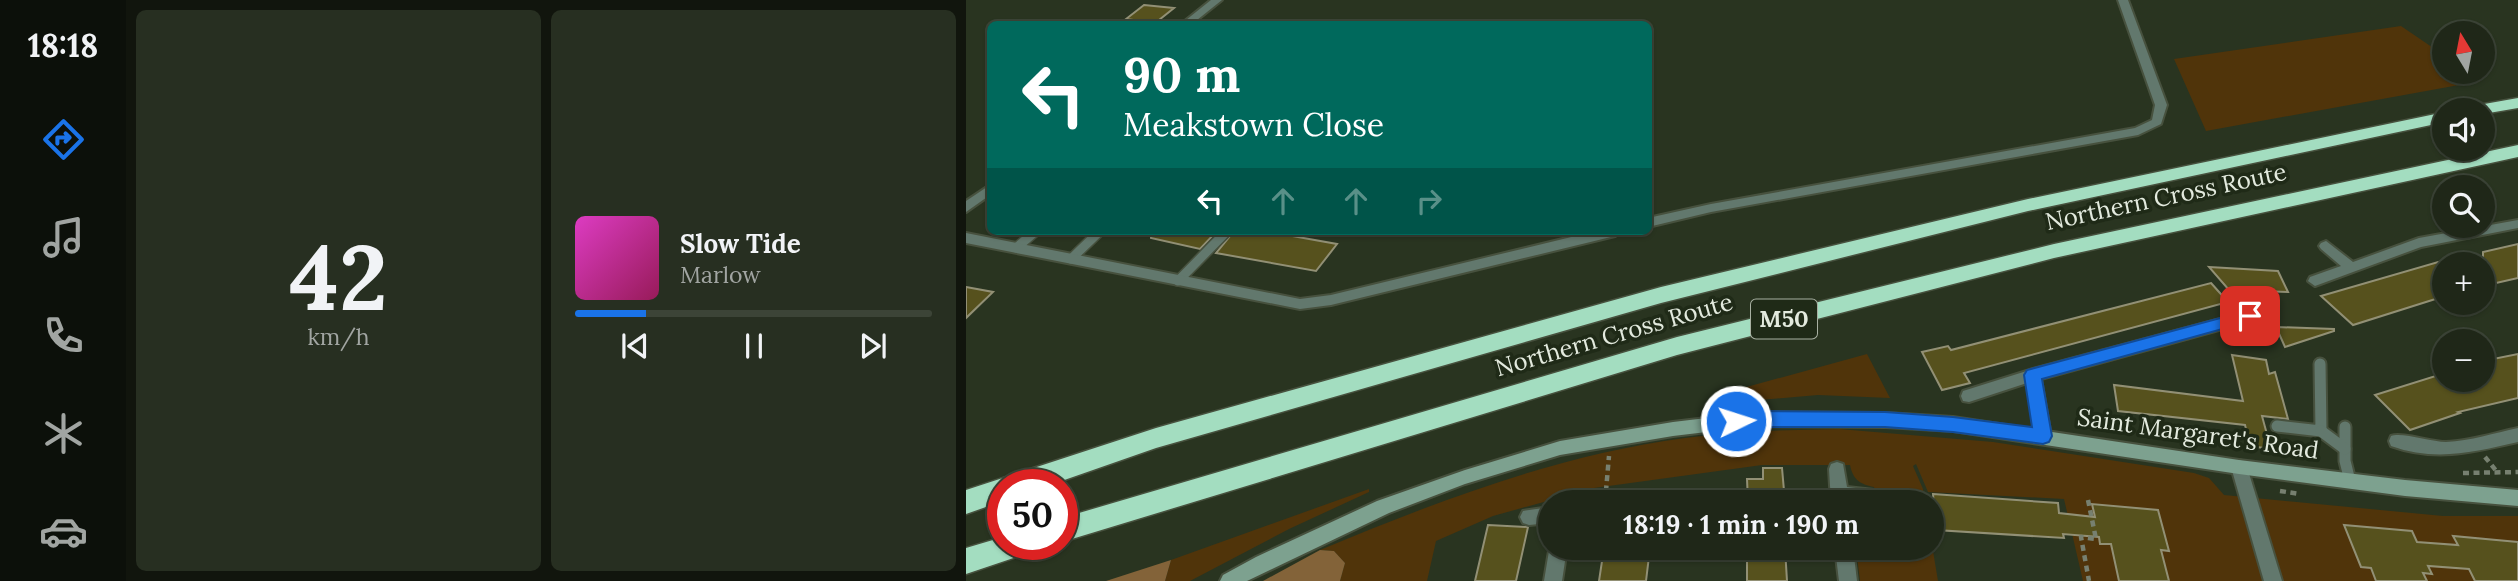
<!DOCTYPE html>
<meta charset="utf-8">
<style>
body{margin:0;font-family:Lora,serif;background:#272f21;color:#f1f3f6;height:100vh;display:flex;flex-direction:column;font-size:26px;white-space:nowrap}
*{box-sizing:border-box;margin:0}
p{font-size:23px;color:#a1a5a2}
.icon{flex:none;width:38px;height:38px;fill:none;stroke:currentColor;stroke-width:2;stroke-linecap:round;stroke-linejoin:round}
.map{position:relative;flex:1;overflow:hidden}
.sheet{display:flex;flex-direction:column;gap:10px;padding:10px;background:#11150d;width:840px}
.sheet>*{flex:none}
.hud{position:absolute;left:21px;top:21px;width:665px;height:214px;border-radius:10px;box-shadow:0 2px 5px #0004,0 0 0 2px #3c4437;background:#00695c;color:#fff;overflow:hidden}
.needle{width:46px;rotate:350deg}
.tools{position:absolute;left:1466px;top:21px;display:grid;gap:14px}
.tools a{display:grid;place-items:center;width:63px;height:63px;border-radius:50%;background:#1f2718;box-shadow:0 2px 5px #0004,0 0 0 2px #3c4437;font-size:35px}
.speed{position:absolute;left:21px;top:469px;display:flex;gap:14px;font-size:35px;font-weight:700;text-align:center}
.speed>*{display:grid;place-content:center;width:91px;height:91px;border-radius:50%;background:#1f2718;box-shadow:0 2px 5px #0004,0 0 0 2px #3c4437;line-height:1}
.speed .limit{border:10px solid #d22;background:#fff;color:#111}
.pin{position:absolute;display:grid;place-items:center;width:60px;height:60px;color:#fff;margin:-30px;border-radius:14px;box-shadow:0 4px 10px #0006}
.me{position:absolute;width:77px;margin:-38px;rotate:86deg;stroke-linejoin:round;filter:drop-shadow(0 0 5px #0008)}
.turn{display:flex;align-items:center;gap:24px;height:147px;padding:0 21px;font-size:32px}
.turn .icon{width:91px;height:91px;stroke-width:2.5}
.turn b{display:block;font-size:49px;line-height:60px}
.lanes{display:flex;align-items:center;height:66px;padding:0 21px;background:#0003;justify-content:center;gap:35px;direction:ltr}
.lanes .off{opacity:.35}
.sheet .card{flex:1;display:flex;flex-direction:column;justify-content:center;gap:10px;min-width:0;padding:0 24px;border-radius:10px;background:#272f21}
.sheet .dial{align-items:center;gap:0}
.dial b{font-size:91px;line-height:1}
.song{display:flex;align-items:center;gap:21px}
.cover{width:84px;height:84px;border-radius:10px;background:linear-gradient(135deg,hsl(310 70% 55%),hsl(330 70% 35%))}
.played{height:7px;border-radius:4px;background:linear-gradient(90deg,#1a73e8 20%,#3c4437 20%)}
.keys{display:flex;justify-content:space-around;direction:ltr}
.sheet .tiles{flex:1;display:grid;gap:10px;grid-template-columns:repeat(2,1fr)}
.trip{position:absolute;left:572px;top:490px;width:406px;height:70px;border-radius:35px;background:#1f2718;box-shadow:0 2px 5px #0004,0 0 0 2px #3c4437;font-weight:700;line-height:70px;text-align:center}
main{display:flex;flex:1;min-height:0}
.menu{display:flex;flex-direction:column;width:126px;justify-content:space-around;align-items:center;background:#0c100a;color:#a1a5a2}
.menu .icon{width:49px;height:49px}
.menu .on{color:#1a73e8}
.menu b{font-size:32px;color:#f1f3f6}
.map>svg:first-child{display:block}
</style>
<main>
<nav class="menu">
<b>18:18</b>
<svg class="icon on" aria-label="directions" viewBox="0 0 24 24"><path d="M12 3l9 9-9 9-9-9zM9 14v-3h6M13 9l2 2-2 2"/></svg>
<svg class="icon" aria-label="music" viewBox="0 0 24 24"><path d="M9 18V5l10-2v13"/><circle cx="6" cy="18" r="3"/><circle cx="16" cy="16" r="3"/></svg>
<svg class="icon" aria-label="phone" viewBox="0 0 24 24"><path d="M5 4h4l2 5-3 2q2 4 5 5l2-3 5 2v4C11 20 4 13 5 4z"/></svg>
<svg class="icon" aria-label="climate" viewBox="0 0 24 24"><path d="M12 3v18M4 7l16 10M4 17L20 7"/></svg>
<svg class="icon" aria-label="car" viewBox="0 0 24 24"><path d="M5 17H2v-5l4-1 3-4h7l3 4 3 1v5h-3M9 17h6M6 11h13"/><circle cx="7" cy="17" r="2"/><circle cx="17" cy="17" r="2"/></svg>
</nav>
<section class="sheet">
<div class="tiles">
<div class="card dial"><b>42</b><p>km/h</p></div>
<div class="card">
<div class="song"><i class="cover"></i><div><b>Slow Tide</b><p>Marlow</p></div></div>
<div class="played"></div>
<div class="keys"><svg class="icon" aria-label="previous" viewBox="0 0 24 24"><path d="M18 5L8 12l10 7zM5 5v14"/></svg><svg class="icon" aria-label="pause" viewBox="0 0 24 24"><path d="M8 5v14M16 5v14"/></svg><svg class="icon" aria-label="next" viewBox="0 0 24 24"><path d="M6 5l10 7-10 7zM19 5v14"/></svg></div>
</div>
</div>
</section>
<div class="map">
<svg width="1552" height="581" viewBox="0 0 1552 581">
<rect width="100%" height="100%" fill="#293420"/>
<g fill="#50340a">
<polygon points="1435,26 1479,56 1479,72 1502,72 1515,81 1240,131 1208,59"/>
<polygon points="901,354 924,398 852,395 770,402 766,391"/>
<path d="M873,429L1027,442L1228,473L1243,478L1258,495L1477,516H1552V581H1117L1098,499L962,492L950,464L947,466L957,489L959,502H910L908,487C894,484 887,480 884,465H796L628,488L527,516L470,541L461,581H374L379,563L368,551L354,550C472,501 591,455 719,438C770,431 821,430 873,429Z"/>
<polygon points="403,489 403,492 323,529 224,581 199,581 205,560"/>
<polygon points="966,545 972,581 894,581 890,548 966,548"/>
</g>
<g fill="#836339">
<polygon points="354,550 368,551 379,563 374,581 297,581"/>
<polygon points="205,560 199,581 140,581"/>
</g>
<g fill="#56511d" stroke="#929075" stroke-width="2">
<polygon points="178,5 208,8 188,24 162,24 167,20 160,19"/>
<polygon points="185,231 251,231 234,249 185,238"/>
<polygon points="268,231 298,231 371,244 350,271 250,253"/>
<polygon points="1552,244 1552,278 1517,286 1517,252"/>
<polygon points="1479,260 1479,296 1387,325 1355,296"/>
<polygon points="1243,267 1312,271 1322,292 1263,290"/>
<polygon points="1245,283 1262,302 998,373 1004,383 976,390 956,352 982,346 985,350"/>
<polygon points="0,287 27,292 0,318"/>
<polygon points="1310,327 1368,329 1368,331 1319,347"/>
<polygon points="1552,354 1552,398 1492,412 1494,413 1444,430 1409,395 1479,373 1479,380 1517,380 1517,361"/>
<polygon points="1266,355 1300,360 1303,374 1309,372 1322,419 1296,416 1305,449 1284,446 1279,425 1152,411 1148,385 1277,401"/>
<polygon points="797,468 816,468 819,502 782,502 781,479 797,479"/>
<polygon points="967,494 1092,503 1093,513 1129,517 1126,504 1192,510 1203,551 1195,550 1203,581 1153,581 1145,544 1134,544 1133,537 1097,534 1098,538 970,530"/>
<polygon points="522,525 562,527 550,581 509,581"/>
<polygon points="1378,525 1446,531 1451,542 1492,545 1487,536 1552,542 1552,581 1509,581 1503,569 1462,566 1466,574 1457,573 1461,581 1410,581 1405,568 1395,567"/>
<polygon points="638,548 684,548 680,581 633,581"/>
<polygon points="784,548 819,548 821,581 781,581 781,557 784,557"/>
</g>
<g fill="none" stroke-linecap="round" stroke-linejoin="round">
<defs>
<g id="service-far1">
<polyline points="50,248 70,231"/>
<polyline points="105,259 134,231"/>
<polyline points="212,281 261,231"/>
</g>
<g id="service">
<polyline points="1311,426 1355,431 1354,364"/>
<polyline points="1379,427 1379,461 1384,481"/>
<polyline points="1355,431 1379,449"/>
</g>
<g id="minor">
<polygon points="245,0 256,0 226,24 215,24"/>
<polygon points="1152,0 1162,0 1201,105 1195,124 1172,135 745,212 682,227 682,218 745,204 1169,128 1186,120 1189,105"/>
<polygon points="24,185 24,195 0,212 0,201"/>
<polygon points="1552,220 1552,228 1455,247 1349,286 1342,281 1344,277 1375,266 1355,249 1353,246 1355,243 1360,241 1387,262 1453,238"/>
<polygon points="630,231 656,231 649,236 365,305 334,309 0,243 0,233 334,299 365,295"/>
<polygon points="1284,311 1289,312 1291,316 1289,320 1075,379 1085,436 1083,441 1077,443 1071,441 1069,436 1061,383 1003,402 997,401 995,396 997,391 1067,369"/>
<path d="M1552,428V442C1508,452 1470,462 1425,446L1423,441L1425,436C1436,432 1465,442 1480,442C1505,441 1528,433 1552,428Z"/>
<polygon points="1273,460 1279,462 1281,467 1316,581 1298,581 1265,467 1267,462"/>
<polygon points="871,462 877,464 881,487 917,491 920,496 917,501 865,502 863,469 865,464"/>
<polygon points="584,507 584,523 563,525 557,523 554,517 557,511"/>
<polygon points="584,545 584,548 601,548 596,581 578,581"/>
<polygon points="869,548 887,548 891,581 873,581"/>
</g>
<polygon id="secondary" points="791,412 920,413 987,417 1273,460 1439,480 1552,490 1552,506 1439,496 1273,474 987,431 920,427 791,426 707,436 594,455 499,484 423,513 281,581 254,581 257,575 290,557 411,501 499,470 594,441 707,422"/>
<g id="motorway">
<polygon points="1552,98 1552,108 1517,114 1517,110 1505,110 1507,106"/>
<polygon points="1479,112 1479,122 1062,211 695,303 190,448 84,485 37,485 37,501 0,514 0,490 190,428 695,287 1062,199"/>
<polygon points="1552,145 1552,157 1088,258 711,355 96,542 96,518 711,337 1088,244"/>
<polygon points="37,537 37,544 66,544 62,553 0,574 0,548"/>
</g>
</defs>
<use href="#service-far1" stroke="#47513e" stroke-width="12"/>
<use href="#service" stroke="#47513e" stroke-width="15"/>
<use href="#minor" stroke="#47513e" stroke-width="4"/>
<use href="#secondary" stroke="#47513e" stroke-width="4"/>
<use href="#motorway" stroke="#47513e" stroke-width="3"/>
<g stroke="#778070" stroke-width="4.5" stroke-dasharray="6 4.5" stroke-linecap="butt">
<polyline points="1519,457 1532,473"/>
<polyline points="1497,473 1552,472"/>
<polyline points="1314,491 1334,494"/>
<polyline points="1122,500 1130,539 1115,537 1123,581"/>
<polyline points="639,502 643,456"/>
</g>
<use href="#service-far1" stroke="#62786d" stroke-width="9"/>
<use href="#service" stroke="#62786d" stroke-width="11"/>
<use href="#minor" fill="#62786d" fill-rule="evenodd"/>
<use href="#secondary" fill="#7da18f" fill-rule="evenodd"/>
<use href="#motorway" fill="#a3ddc0" fill-rule="evenodd"/>
</g>
<polygon fill="#1a73e8" stroke="#114b97" stroke-width="2" points="1284,310 1289,311 1292,316 1289,320 1076,379 1086,436 1083,442 1077,444 987,432 919,427 790,427 770,429 763,427 761,421 763,416 790,411 919,412 987,417 1066,427 1058,375 1061,370"/>
<g text-anchor="middle" stroke-width="7" stroke-linejoin="round" paint-order="stroke">
<rect fill="#1f2a17" stroke="#a8b0a2" stroke-width="2" x="785" y="299.5" width="66" height="39" rx="5"/>
<g font-size="23" font-weight="bold" fill="#e3eade">
<text x="818" y="327">M50</text>
</g>
<g font-size="24" fill="#e3eade" stroke="#1f2a17">
<text transform="translate(1200 197) rotate(-12)" y="8">Northern Cross Route</text>
<text transform="translate(648 335) rotate(-16)" y="8">Northern Cross Route</text>
<text transform="translate(1232 434) rotate(8)" y="8">Saint Margaret's Road</text>
</g>
</g>
</svg>
<div class="tools">
<a><svg class="needle" viewBox="-14 -14 28 28"><path d="M0-13l5 13h-10z" fill="#e53935"/><path d="M0 13l5-13h-10z" fill="#a1a5a2"/></svg></a>
<a><svg class="icon" aria-label="sound" viewBox="0 0 24 24"><path d="M4 9h4l5-4v14l-5-4H4zM17 9q2 3 0 6"/></svg></a>
<a><svg class="icon" aria-label="search" viewBox="0 0 24 24"><circle cx="10" cy="10" r="6"/><path d="M15 15l6 6"/></svg></a>
<a>+</a>
<a>−</a>
</div>
<div class="speed"><div class="limit">50</div></div>
<div class="pin" style="left:1284px;top:316px;background:#d93025"><svg class="icon" aria-label="arrive" viewBox="0 0 24 24"><path d="M6 21V4h12l-3 4 3 4H6"/></svg></div>
<svg class="me" style="left:770px;top:421px" viewBox="-20 -20 40 40"><circle r="17" fill="#1a73e8" stroke="#fff" stroke-width="3"/><path d="M0-11L8 9 0 5-8 9z" fill="#fff"/></svg>
<div class="trip">18:19 · 1 min · 190 m</div>
<div class="hud">
<div class="turn"><svg class="icon" aria-label="left" viewBox="0 0 24 24"><path d="M17 20v-9H6M10 6l-5 5 5 5"/></svg><div><b>90 m</b>Meakstown Close</div></div>
<div class="lanes"><svg class="icon" aria-label="left" viewBox="0 0 24 24"><path d="M17 20v-9H6M10 6l-5 5 5 5"/></svg><svg class="icon off" aria-label="ahead" viewBox="0 0 24 24"><path d="M12 20V5M6 11l6-6 6 6"/></svg><svg class="icon off" aria-label="ahead" viewBox="0 0 24 24"><path d="M12 20V5M6 11l6-6 6 6"/></svg><svg class="icon off" aria-label="right" viewBox="0 0 24 24"><path d="M7 20v-9h11M14 6l5 5-5 5"/></svg></div>
</div>
</div>
</main>
